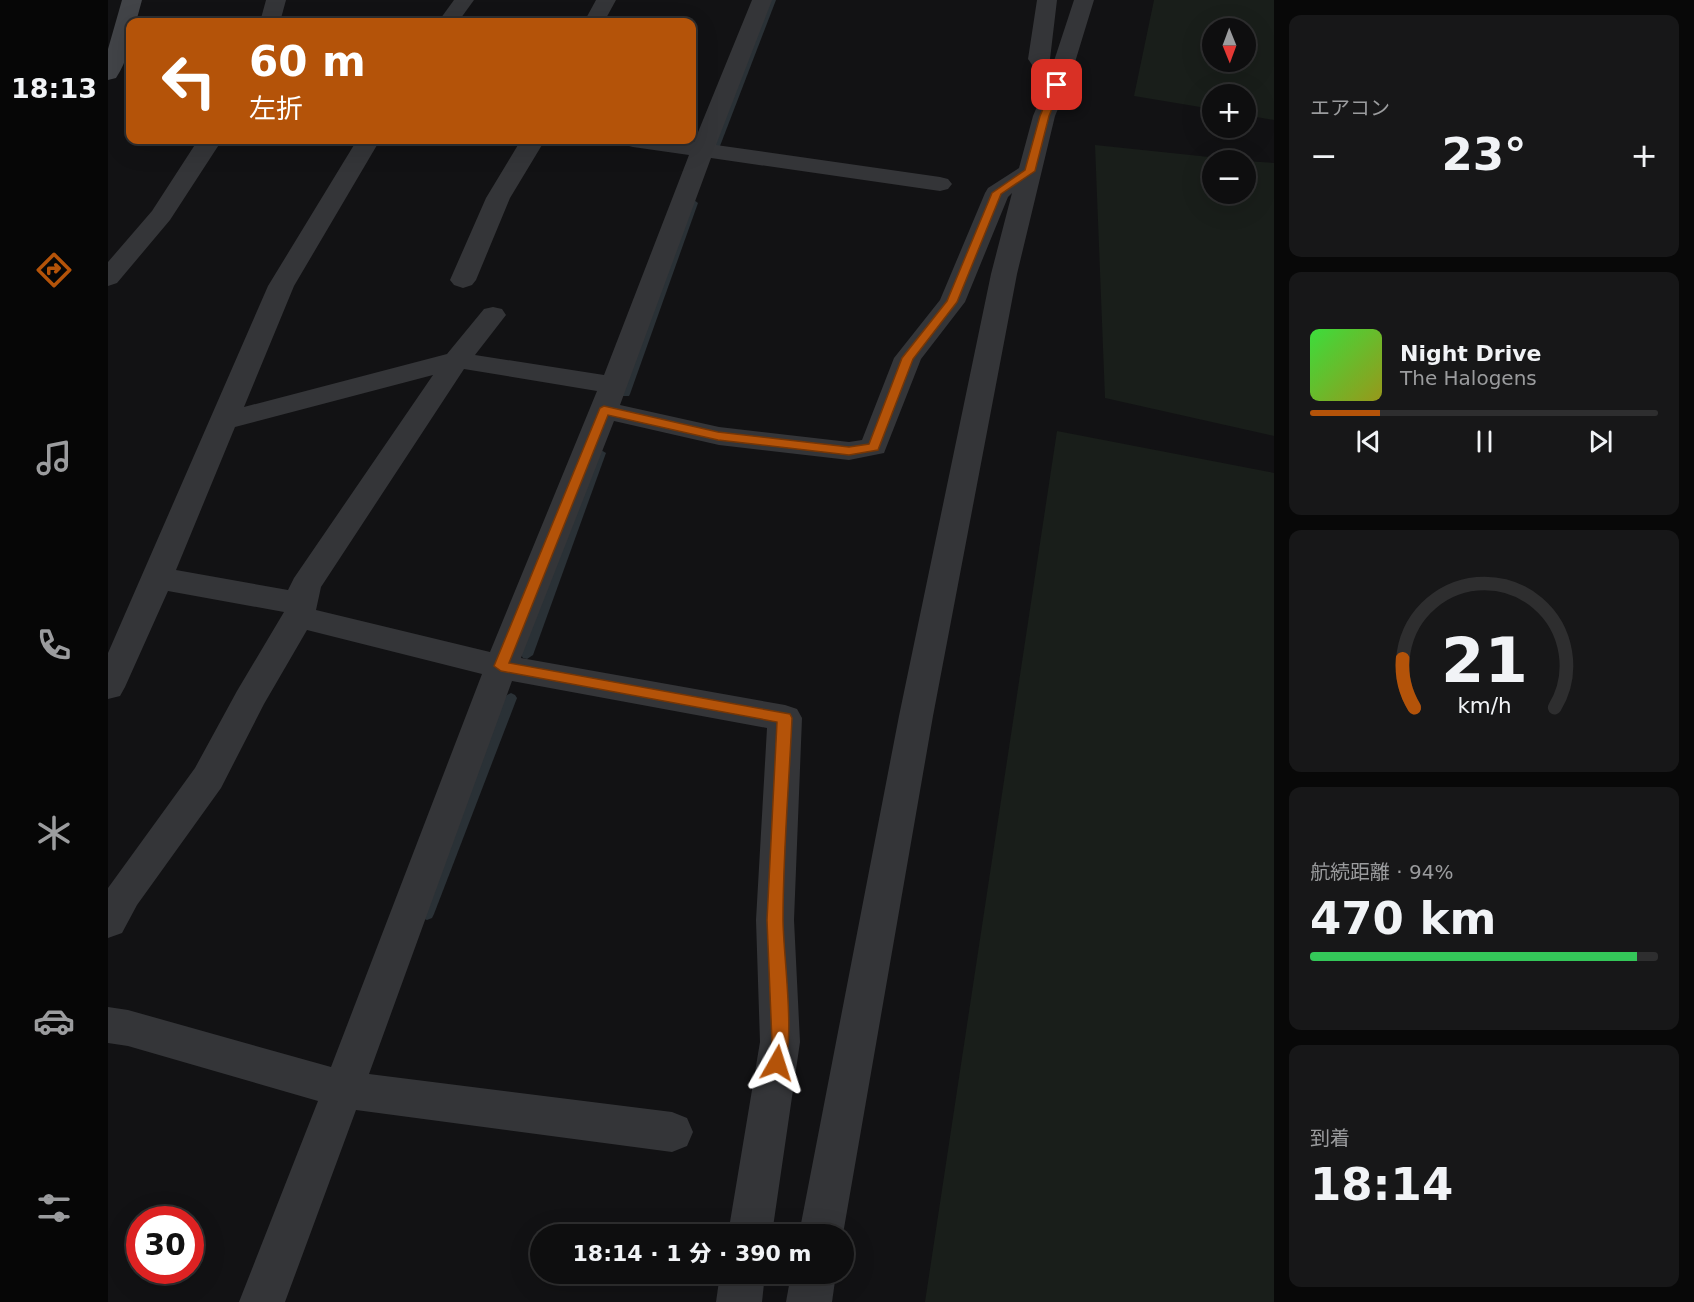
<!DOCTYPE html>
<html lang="ja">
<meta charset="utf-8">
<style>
body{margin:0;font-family:"DejaVu Sans","Noto Sans JP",sans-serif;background:#171718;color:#f1f3f6;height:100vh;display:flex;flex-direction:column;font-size:22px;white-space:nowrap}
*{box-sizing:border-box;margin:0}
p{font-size:20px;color:#9b9c9e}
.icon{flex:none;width:33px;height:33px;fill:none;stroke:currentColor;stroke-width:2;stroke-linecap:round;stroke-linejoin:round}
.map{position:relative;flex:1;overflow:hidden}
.side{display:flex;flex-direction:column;gap:15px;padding:15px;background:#080808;width:420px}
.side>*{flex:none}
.banner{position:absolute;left:18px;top:18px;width:570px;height:126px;border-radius:12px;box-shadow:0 6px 24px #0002,0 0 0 2px #2e2e2f;background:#b45309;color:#fff;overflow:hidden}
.needle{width:39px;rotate:179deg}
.controls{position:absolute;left:1094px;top:18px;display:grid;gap:12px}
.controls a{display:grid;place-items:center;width:54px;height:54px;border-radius:50%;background:#0e0e0f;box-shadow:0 6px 24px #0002,0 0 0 2px #2e2e2f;font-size:30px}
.speed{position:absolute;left:18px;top:1206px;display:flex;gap:12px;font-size:30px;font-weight:700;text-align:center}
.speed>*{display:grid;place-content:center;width:78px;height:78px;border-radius:50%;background:#0e0e0f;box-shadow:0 6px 24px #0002,0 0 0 2px #2e2e2f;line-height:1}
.speed .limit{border:9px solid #d22;background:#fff;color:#111}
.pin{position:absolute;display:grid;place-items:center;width:51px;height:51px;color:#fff;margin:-26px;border-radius:12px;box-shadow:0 3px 9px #0006}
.me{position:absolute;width:66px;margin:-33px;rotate:6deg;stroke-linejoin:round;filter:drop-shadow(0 0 4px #0008)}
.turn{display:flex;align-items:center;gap:21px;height:126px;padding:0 24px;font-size:27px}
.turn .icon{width:78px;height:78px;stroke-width:2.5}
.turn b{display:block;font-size:42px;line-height:51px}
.big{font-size:45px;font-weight:800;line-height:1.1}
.side .widget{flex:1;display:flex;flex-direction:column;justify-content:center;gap:9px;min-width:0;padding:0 21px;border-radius:12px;background:#171718}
.side .dial{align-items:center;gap:0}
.dial svg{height:156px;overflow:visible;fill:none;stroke:#2e2e2f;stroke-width:7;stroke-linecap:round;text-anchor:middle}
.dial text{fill:#f1f3f6;stroke:none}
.song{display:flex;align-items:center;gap:18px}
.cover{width:72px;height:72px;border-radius:9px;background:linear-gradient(135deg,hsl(120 70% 55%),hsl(60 70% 35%))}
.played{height:6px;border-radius:3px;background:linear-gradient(90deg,#b45309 20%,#2e2e2f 20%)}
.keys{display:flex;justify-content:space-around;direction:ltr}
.heat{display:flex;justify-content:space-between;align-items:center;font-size:33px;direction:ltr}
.charge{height:9px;border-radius:4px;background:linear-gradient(90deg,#34c759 94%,#2e2e2f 0)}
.trip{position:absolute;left:422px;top:1224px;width:324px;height:60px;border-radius:30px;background:#0e0e0f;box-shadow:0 6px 24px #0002,0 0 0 2px #2e2e2f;font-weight:800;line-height:60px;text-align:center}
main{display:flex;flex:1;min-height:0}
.tabs{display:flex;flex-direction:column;width:108px;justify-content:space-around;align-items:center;background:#060606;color:#9b9c9e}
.tabs .icon{width:42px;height:42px}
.tabs .active{color:#b45309}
.tabs b{font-size:27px;color:#f1f3f6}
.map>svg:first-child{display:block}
</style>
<main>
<nav class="tabs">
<b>18:13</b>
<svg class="icon active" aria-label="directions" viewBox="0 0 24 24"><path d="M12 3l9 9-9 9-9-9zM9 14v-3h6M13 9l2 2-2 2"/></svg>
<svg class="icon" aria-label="music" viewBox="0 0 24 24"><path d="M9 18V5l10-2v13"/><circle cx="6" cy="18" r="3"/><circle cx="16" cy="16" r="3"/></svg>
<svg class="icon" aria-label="phone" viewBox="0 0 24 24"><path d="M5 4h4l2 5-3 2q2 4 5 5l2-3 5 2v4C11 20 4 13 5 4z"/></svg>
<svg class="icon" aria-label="climate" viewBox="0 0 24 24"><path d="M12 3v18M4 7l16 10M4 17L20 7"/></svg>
<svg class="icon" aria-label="car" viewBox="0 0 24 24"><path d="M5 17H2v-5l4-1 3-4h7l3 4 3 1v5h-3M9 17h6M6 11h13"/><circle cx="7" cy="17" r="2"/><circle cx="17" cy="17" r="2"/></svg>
<svg class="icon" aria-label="filters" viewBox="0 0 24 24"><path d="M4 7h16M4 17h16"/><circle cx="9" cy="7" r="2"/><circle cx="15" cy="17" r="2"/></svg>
</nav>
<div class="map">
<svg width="1166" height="1302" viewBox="0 0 1166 1302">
<rect width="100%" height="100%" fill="#121214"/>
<g fill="#191e1a" fill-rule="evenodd">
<path d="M1046,0H1166V120L1137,115V94H1104V109L1026,96ZM1104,28H1137V62H1104Z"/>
<polygon points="987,145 1130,160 1104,160 1104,194 1137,194 1137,161 1166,163 1166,436 997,398"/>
<polygon points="949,431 1166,473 1166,1302 817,1302"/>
</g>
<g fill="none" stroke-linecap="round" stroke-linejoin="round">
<g fill="#2a3136" fill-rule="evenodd">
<polygon points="660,0 668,0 612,146 605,148 604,146"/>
<polygon points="586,200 590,203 522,394 521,396 513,396 512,394 582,203"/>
<polygon points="493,450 498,453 425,655 419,659 415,658 413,655 488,453"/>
<polygon points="403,693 407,695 409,698 326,914 324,918 319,920 314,918 312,914 397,698 399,695"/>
</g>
<g fill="#343538" fill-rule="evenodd">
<polygon points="158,0 178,0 172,22 152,22"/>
<polygon points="346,0 366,0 350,22 330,22"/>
<polygon points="488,0 508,0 496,22 476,22"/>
<path d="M644,0H664L608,145L832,177L840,179L844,184L840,189L832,191L603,158L512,405L611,427L741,442L754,440L786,358L832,300L877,193L880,188L911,168L925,116L938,85L920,59L929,0H949L942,59L945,64L966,0H986L960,85L947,116L909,274L825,716L735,1234H691L791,716L883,274L904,193L900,197L857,302L813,359L776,453L741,460L611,445L506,421L413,658L677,705L689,709L694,718L686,920L692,1042L664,1234H620L652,1042L648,920L659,728L404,681L261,1074L564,1112L579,1118L585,1132L579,1146L564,1152L248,1110L177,1302H131L210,1101L20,1046L0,1043V1007L20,1010L223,1067L374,674L199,630L156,704L113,788L29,905L14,933L0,938V888L87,768L129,691L176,612L60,591L17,687L12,696L0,699V653L160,286L249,140H272L186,286L136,407L339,354L376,309L385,307L394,309L398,315L367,355L496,375L581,155L525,147L517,145L513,140H570L586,142ZM356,369L489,391L382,652L208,610L213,587ZM325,375L186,578L180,590L68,570L127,427Z"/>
<polygon points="90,140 114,140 62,220 9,283 0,286 0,262 44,211"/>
<polygon points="413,140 437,140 402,198 368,280 364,285 355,288 346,285 342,280 378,198"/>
<polygon points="612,1274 657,1274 654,1302 608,1302"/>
<polygon points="683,1274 728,1274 724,1302 678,1302"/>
</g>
<path fill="#424448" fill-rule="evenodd" d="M14,0H34L28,22H22C22,44 20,60 8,78L0,80V49Z"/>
</g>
<path fill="#b45309" stroke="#753606" stroke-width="1.5" d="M946,83L954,85L941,116L927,171L893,194L849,302L805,359L770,450L741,455L610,440L500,415L401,663L682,714L684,718C681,785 675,852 675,919C675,955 688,1039 675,1069L669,1071L663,1069L660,1063L664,1042L659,920L669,722L393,671L386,666L492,408L496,406L610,432L741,447L761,444L794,358L839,301L884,193L917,170L932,116Z"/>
</svg>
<div class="controls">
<a><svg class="needle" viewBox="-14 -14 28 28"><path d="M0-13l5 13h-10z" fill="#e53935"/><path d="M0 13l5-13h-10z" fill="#9b9c9e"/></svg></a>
<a>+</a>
<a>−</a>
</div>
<div class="speed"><div class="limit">30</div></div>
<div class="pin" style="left:949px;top:85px;background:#d93025"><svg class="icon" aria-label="arrive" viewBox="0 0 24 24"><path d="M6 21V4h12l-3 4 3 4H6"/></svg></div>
<svg class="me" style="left:669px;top:1063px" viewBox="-20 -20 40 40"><path d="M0-17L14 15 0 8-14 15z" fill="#b45309" stroke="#fff" stroke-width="4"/></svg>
<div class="trip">18:14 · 1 分 · 390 m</div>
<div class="banner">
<div class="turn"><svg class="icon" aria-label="left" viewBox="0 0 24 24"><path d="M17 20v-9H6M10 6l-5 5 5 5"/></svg><div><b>60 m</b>左折</div></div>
</div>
</div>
<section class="side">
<div class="widget"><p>エアコン</p>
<div class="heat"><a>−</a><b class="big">23°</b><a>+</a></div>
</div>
<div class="widget">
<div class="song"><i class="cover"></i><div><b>Night Drive</b><p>The Halogens</p></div></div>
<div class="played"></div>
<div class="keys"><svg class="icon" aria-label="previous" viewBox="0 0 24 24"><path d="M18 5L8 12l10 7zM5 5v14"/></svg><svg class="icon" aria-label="pause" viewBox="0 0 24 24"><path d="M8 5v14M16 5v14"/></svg><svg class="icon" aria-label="next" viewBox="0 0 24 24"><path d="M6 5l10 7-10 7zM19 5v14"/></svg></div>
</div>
<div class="widget dial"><svg viewBox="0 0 100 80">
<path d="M14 69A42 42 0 1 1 86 69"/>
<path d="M14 69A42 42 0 0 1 8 44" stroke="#b45309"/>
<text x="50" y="56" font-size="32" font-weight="700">21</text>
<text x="50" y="72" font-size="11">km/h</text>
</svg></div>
<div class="widget"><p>航続距離 · 94%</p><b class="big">470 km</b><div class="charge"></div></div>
<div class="widget"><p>到着</p><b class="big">18:14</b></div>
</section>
</main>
